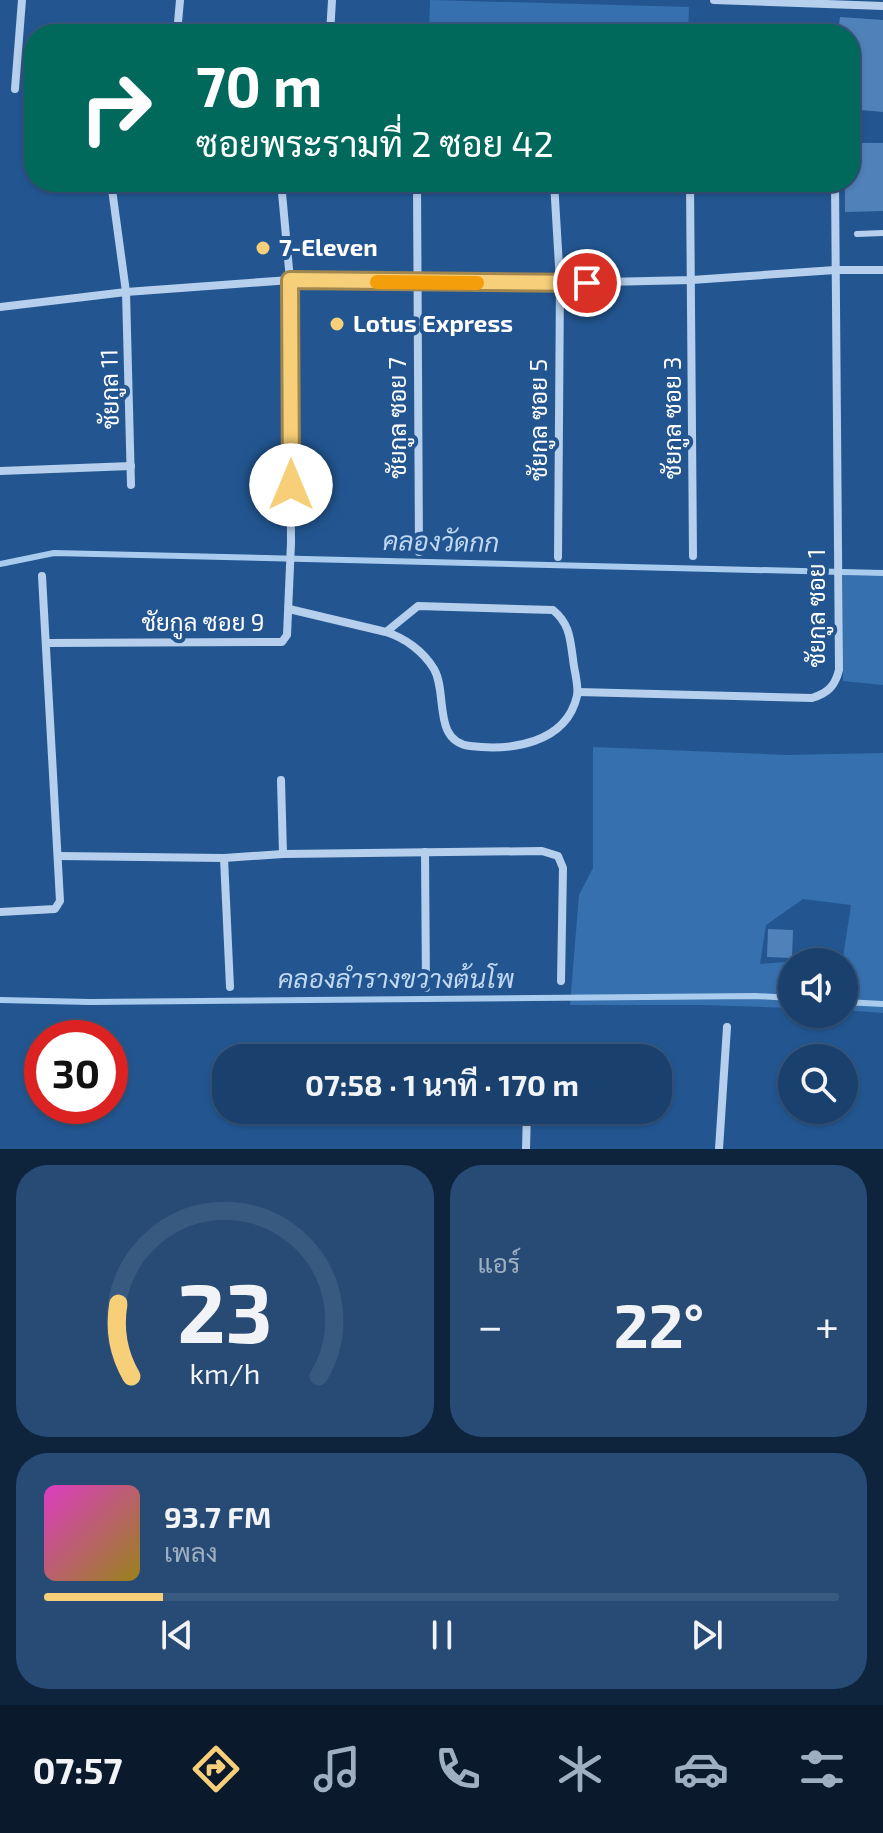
<!DOCTYPE html>
<html lang="th">
<meta charset="utf-8">
<style>
body{margin:0;font-family:"Exo 2",Sarabun,sans-serif;background:#274b75;color:#f1f3f6;height:100vh;display:flex;flex-direction:column;font-size:30px;white-space:nowrap}
*{box-sizing:border-box;margin:0}
p{font-size:26px;color:#9fafc2}
.icon{flex:none;width:44px;height:44px;fill:none;stroke:currentColor;stroke-width:2;stroke-linecap:round;stroke-linejoin:round}
.map{position:relative;height:1149px;overflow:hidden}
.sheet{display:flex;flex-direction:column;gap:16px;padding:16px;background:#0e233c;flex:1}
.sheet>*{flex:none}
.guide{position:absolute;left:24px;top:24px;width:836px;height:168px;border-radius:32px;box-shadow:0 2px 6px #0004,0 0 0 2px #385980;background:#00695c;color:#fff;overflow:hidden}
.tools{position:absolute;left:778px;top:948px;display:grid;gap:16px}
.tools a{display:grid;place-items:center;width:80px;height:80px;border-radius:50%;background:#1a406d;box-shadow:0 2px 6px #0004,0 0 0 2px #385980;font-size:40px}
.speed{position:absolute;left:24px;top:1020px;display:flex;gap:16px;font-size:40px;font-weight:700;text-align:center}
.speed>*{display:grid;place-content:center;width:104px;height:104px;border-radius:50%;background:#1a406d;box-shadow:0 2px 6px #0004,0 0 0 2px #385980;line-height:1}
.speed .limit{border:12px solid #d22;background:#fff;color:#111}
.pin{position:absolute;display:grid;place-items:center;width:68px;height:68px;color:#fff;margin:-34px;border:4px solid #fff;border-radius:50%;box-shadow:0 2px 8px #0007}
.me{position:absolute;width:88px;margin:-44px;rotate:0deg;stroke-linejoin:round;filter:drop-shadow(0 0 6px #0008)}
.turn{display:flex;align-items:center;gap:28px;height:168px;padding:0 40px;font-size:36px}
.turn .icon{width:104px;height:104px;stroke-width:2.5}
.turn b{display:block;font-size:56px;line-height:68px}
.big{font-size:60px;font-weight:700;line-height:1.1}
.sheet .card{flex:1;display:flex;flex-direction:column;justify-content:center;gap:12px;min-width:0;padding:0 28px;border-radius:32px;background:#274b75}
.sheet .dial{align-items:center;gap:0}
.dial svg{height:208px;overflow:visible;fill:none;stroke:#385980;stroke-width:7;stroke-linecap:round;text-anchor:middle}
.dial text{fill:#f1f3f6;stroke:none}
.song{display:flex;align-items:center;gap:24px}
.cover{width:96px;height:96px;border-radius:12px;background:linear-gradient(135deg,hsl(310 70% 55%),hsl(50 70% 35%))}
.played{height:8px;border-radius:4px;background:linear-gradient(90deg,#f7cf78 15%,#385980 15%)}
.keys{display:flex;justify-content:space-around;direction:ltr}
.heat{display:flex;justify-content:space-between;align-items:center;font-size:44px;direction:ltr}
.sheet .tiles{flex:1;display:grid;gap:16px;grid-template-columns:1fr 1fr}
.card:last-child{grid-column:span 2}
.trip{position:absolute;left:212px;top:1044px;width:460px;height:80px;border-radius:32px;background:#1a406d;box-shadow:0 2px 6px #0004,0 0 0 2px #385980;font-weight:700;line-height:80px;text-align:center}
.dock{display:flex;height:128px;justify-content:space-around;align-items:center;background:#0a1a2c;color:#9fafc2}
.dock .icon{width:56px;height:56px}
.dock .active{color:#f7cf78}
.dock b{font-size:36px;color:#f1f3f6}
.map>svg:first-child{display:block}
</style>
<div class="map">
<svg width="883" height="1149" viewBox="0 0 883 1149">
<rect width="100%" height="100%" fill="#235691"/>
<g fill="#3770ae" fill-rule="evenodd">
<polygon points="430,0 689,7 688,34 429,34"/>
<polygon points="843,575 883,576 883,685 843,681"/>
<path d="M593,747L787,755L883,753V1013L844,1010V962H792V1008L703,1005H570L579,895L593,868ZM803,899L851,905L843,958L760,964L766,925Z"/>
</g>
<g fill="none" stroke-linecap="round" stroke-linejoin="round">
<g stroke="#a9cbed" stroke-width="6">
<polyline points="0,564 54,553 883,573"/>
<polyline points="0,1000 90,1002 756,996 792,998"/>
<polyline points="844,1002 883,1004"/>
</g>
</g>
<g fill="#5081b9">
<polygon points="840,17 883,20 883,112 850,109 850,34 838,34"/>
<polygon points="850,143 883,143 883,211 845,212 845,182 850,182"/>
<polygon points="768,929 793,930 792,958 767,957"/>
</g>
<g fill="none" stroke-linecap="round" stroke-linejoin="round">
<polyline stroke="#b5cfec" stroke-width="6" points="857,234 883,233"/>
<g stroke="#b5cfec" stroke-width="8">
<polyline points="714,0 883,6"/>
<polyline points="177,34 180,0"/>
<polyline points="330,34 332,0"/>
<polyline points="15,89 22,0"/>
<polyline points="111,182 126,292 131,485"/>
<polyline points="417,182 419,552"/>
<polyline points="554,182 560,283 558,557"/>
<polyline points="690,182 693,556"/>
<polyline points="0,307 126,292 290,280 560,283 692,280 835,270 883,270"/>
<polyline points="0,471 131,466"/>
<path d="M289,609L386,632L418,606L553,610C570,624 570,639 573,659C574,671 579,685 577,696C566,744 510,751 470,746C432,741 448,693 434,669C423,651 405,638 386,632"/>
<polyline points="47,643 282,642 287,635 291,543 290,280 281,182"/>
<path d="M578,692L812,698C828,693 835,686 839,670L835,182"/>
<polyline points="281,780 283,854"/>
<polyline points="425,852 426,988"/>
<polyline points="59,856 224,858 283,854 542,851 558,856 563,868 561,981"/>
<polyline points="224,858 230,987"/>
<polyline points="0,912 55,909 60,901 42,576"/>
<polyline points="528,1058 528,1056"/>
<polyline points="526,1149 527,1110"/>
<polyline points="719,1149 727,1027"/>
</g>
</g>
<g fill="none" stroke-linecap="round" stroke-linejoin="round">
<defs>
<polyline id="route" points="291,485 290,280 587,283"/>
</defs>
<use href="#route" stroke="#a1874e" stroke-width="20"/>
<use href="#route" stroke="#f7cf78" stroke-width="14"/>
<polyline stroke="#f59e0b" stroke-width="14" points="377,282 477,283"/>
</g>
<g fill="#f7cf78" stroke="#235691" stroke-width="3">
<circle cx="263" cy="248" r="8"/>
<circle cx="337" cy="324" r="8"/>
</g>
<g text-anchor="middle" stroke-width="8" stroke-linejoin="round" paint-order="stroke">
<g font-size="24" font-weight="bold" fill="#fff" stroke="#235691" text-anchor="start">
<text x="279" y="256">7-Eleven</text>
<text x="353" y="332">Lotus Express</text>
</g>
<g font-size="24" fill="#fff" stroke="#235691">
<text transform="translate(110 389) rotate(-91)" y="8">ชัยกูล 11</text>
<text transform="translate(398 418) rotate(-90)" y="8">ชัยกูล ซอย 7</text>
<text transform="translate(673 418) rotate(-90)" y="8">ชัยกูล ซอย 3</text>
<text transform="translate(539 420) rotate(-90)" y="8">ชัยกูล ซอย 5</text>
<text transform="translate(817 608) rotate(-90)" y="8">ชัยกูล ซอย 1</text>
<text x="203" y="631">ชัยกูล ซอย 9</text>
</g>
<g font-size="26" font-style="italic" fill="#c1d9f3" stroke="#235691">
<text transform="translate(441 542) rotate(1)" y="9">คลองวัดกก</text>
<text x="396" y="988">คลองลำรางขวางต้นโพ</text>
</g>
</g>
</svg>
<div class="tools">
<a><svg class="icon" aria-label="sound" viewBox="0 0 24 24"><path d="M4 9h4l5-4v14l-5-4H4zM17 9q2 3 0 6"/></svg></a>
<a><svg class="icon" aria-label="search" viewBox="0 0 24 24"><circle cx="10" cy="10" r="6"/><path d="M15 15l6 6"/></svg></a>
</div>
<div class="speed"><div class="limit">30</div></div>
<div class="pin" style="left:587px;top:283px;background:#d93025"><svg class="icon" aria-label="arrive" viewBox="0 0 24 24"><path d="M6 21V4h12l-3 4 3 4H6"/></svg></div>
<svg class="me" style="left:291px;top:485px" viewBox="-20 -20 40 40"><circle r="19" fill="#fff"/><path d="M0-13L10 11 0 6-10 11z" fill="#f7cf78"/></svg>
<div class="trip">07:58 · 1 นาที · 170 m</div>
<div class="guide">
<div class="turn"><svg class="icon" aria-label="right" viewBox="0 0 24 24"><path d="M7 20v-9h11M14 6l5 5-5 5"/></svg><div><b>70 m</b>ซอยพระรามที่ 2 ซอย 42</div></div>
</div>
</div>
<section class="sheet">
<div class="tiles">
<div class="card dial"><svg viewBox="0 0 100 80">
<path d="M14 69A42 42 0 1 1 86 69"/>
<path d="M14 69A42 42 0 0 1 9 41" stroke="#f7cf78"/>
<text x="50" y="56" font-size="32" font-weight="700">23</text>
<text x="50" y="72" font-size="11">km/h</text>
</svg></div>
<div class="card"><p>แอร์</p>
<div class="heat"><a>−</a><b class="big">22°</b><a>+</a></div>
</div>
<div class="card">
<div class="song"><i class="cover"></i><div><b>93.7 FM</b><p>เพลง</p></div></div>
<div class="played"></div>
<div class="keys"><svg class="icon" aria-label="previous" viewBox="0 0 24 24"><path d="M18 5L8 12l10 7zM5 5v14"/></svg><svg class="icon" aria-label="pause" viewBox="0 0 24 24"><path d="M8 5v14M16 5v14"/></svg><svg class="icon" aria-label="next" viewBox="0 0 24 24"><path d="M6 5l10 7-10 7zM19 5v14"/></svg></div>
</div>
</div>
</section>
<nav class="dock">
<b>07:57</b>
<svg class="icon active" aria-label="directions" viewBox="0 0 24 24"><path d="M12 3l9 9-9 9-9-9zM9 14v-3h6M13 9l2 2-2 2"/></svg>
<svg class="icon" aria-label="music" viewBox="0 0 24 24"><path d="M9 18V5l10-2v13"/><circle cx="6" cy="18" r="3"/><circle cx="16" cy="16" r="3"/></svg>
<svg class="icon" aria-label="phone" viewBox="0 0 24 24"><path d="M5 4h4l2 5-3 2q2 4 5 5l2-3 5 2v4C11 20 4 13 5 4z"/></svg>
<svg class="icon" aria-label="climate" viewBox="0 0 24 24"><path d="M12 3v18M4 7l16 10M4 17L20 7"/></svg>
<svg class="icon" aria-label="car" viewBox="0 0 24 24"><path d="M5 17H2v-5l4-1 3-4h7l3 4 3 1v5h-3M9 17h6M6 11h13"/><circle cx="7" cy="17" r="2"/><circle cx="17" cy="17" r="2"/></svg>
<svg class="icon" aria-label="filters" viewBox="0 0 24 24"><path d="M4 7h16M4 17h16"/><circle cx="9" cy="7" r="2"/><circle cx="15" cy="17" r="2"/></svg>
</nav>
